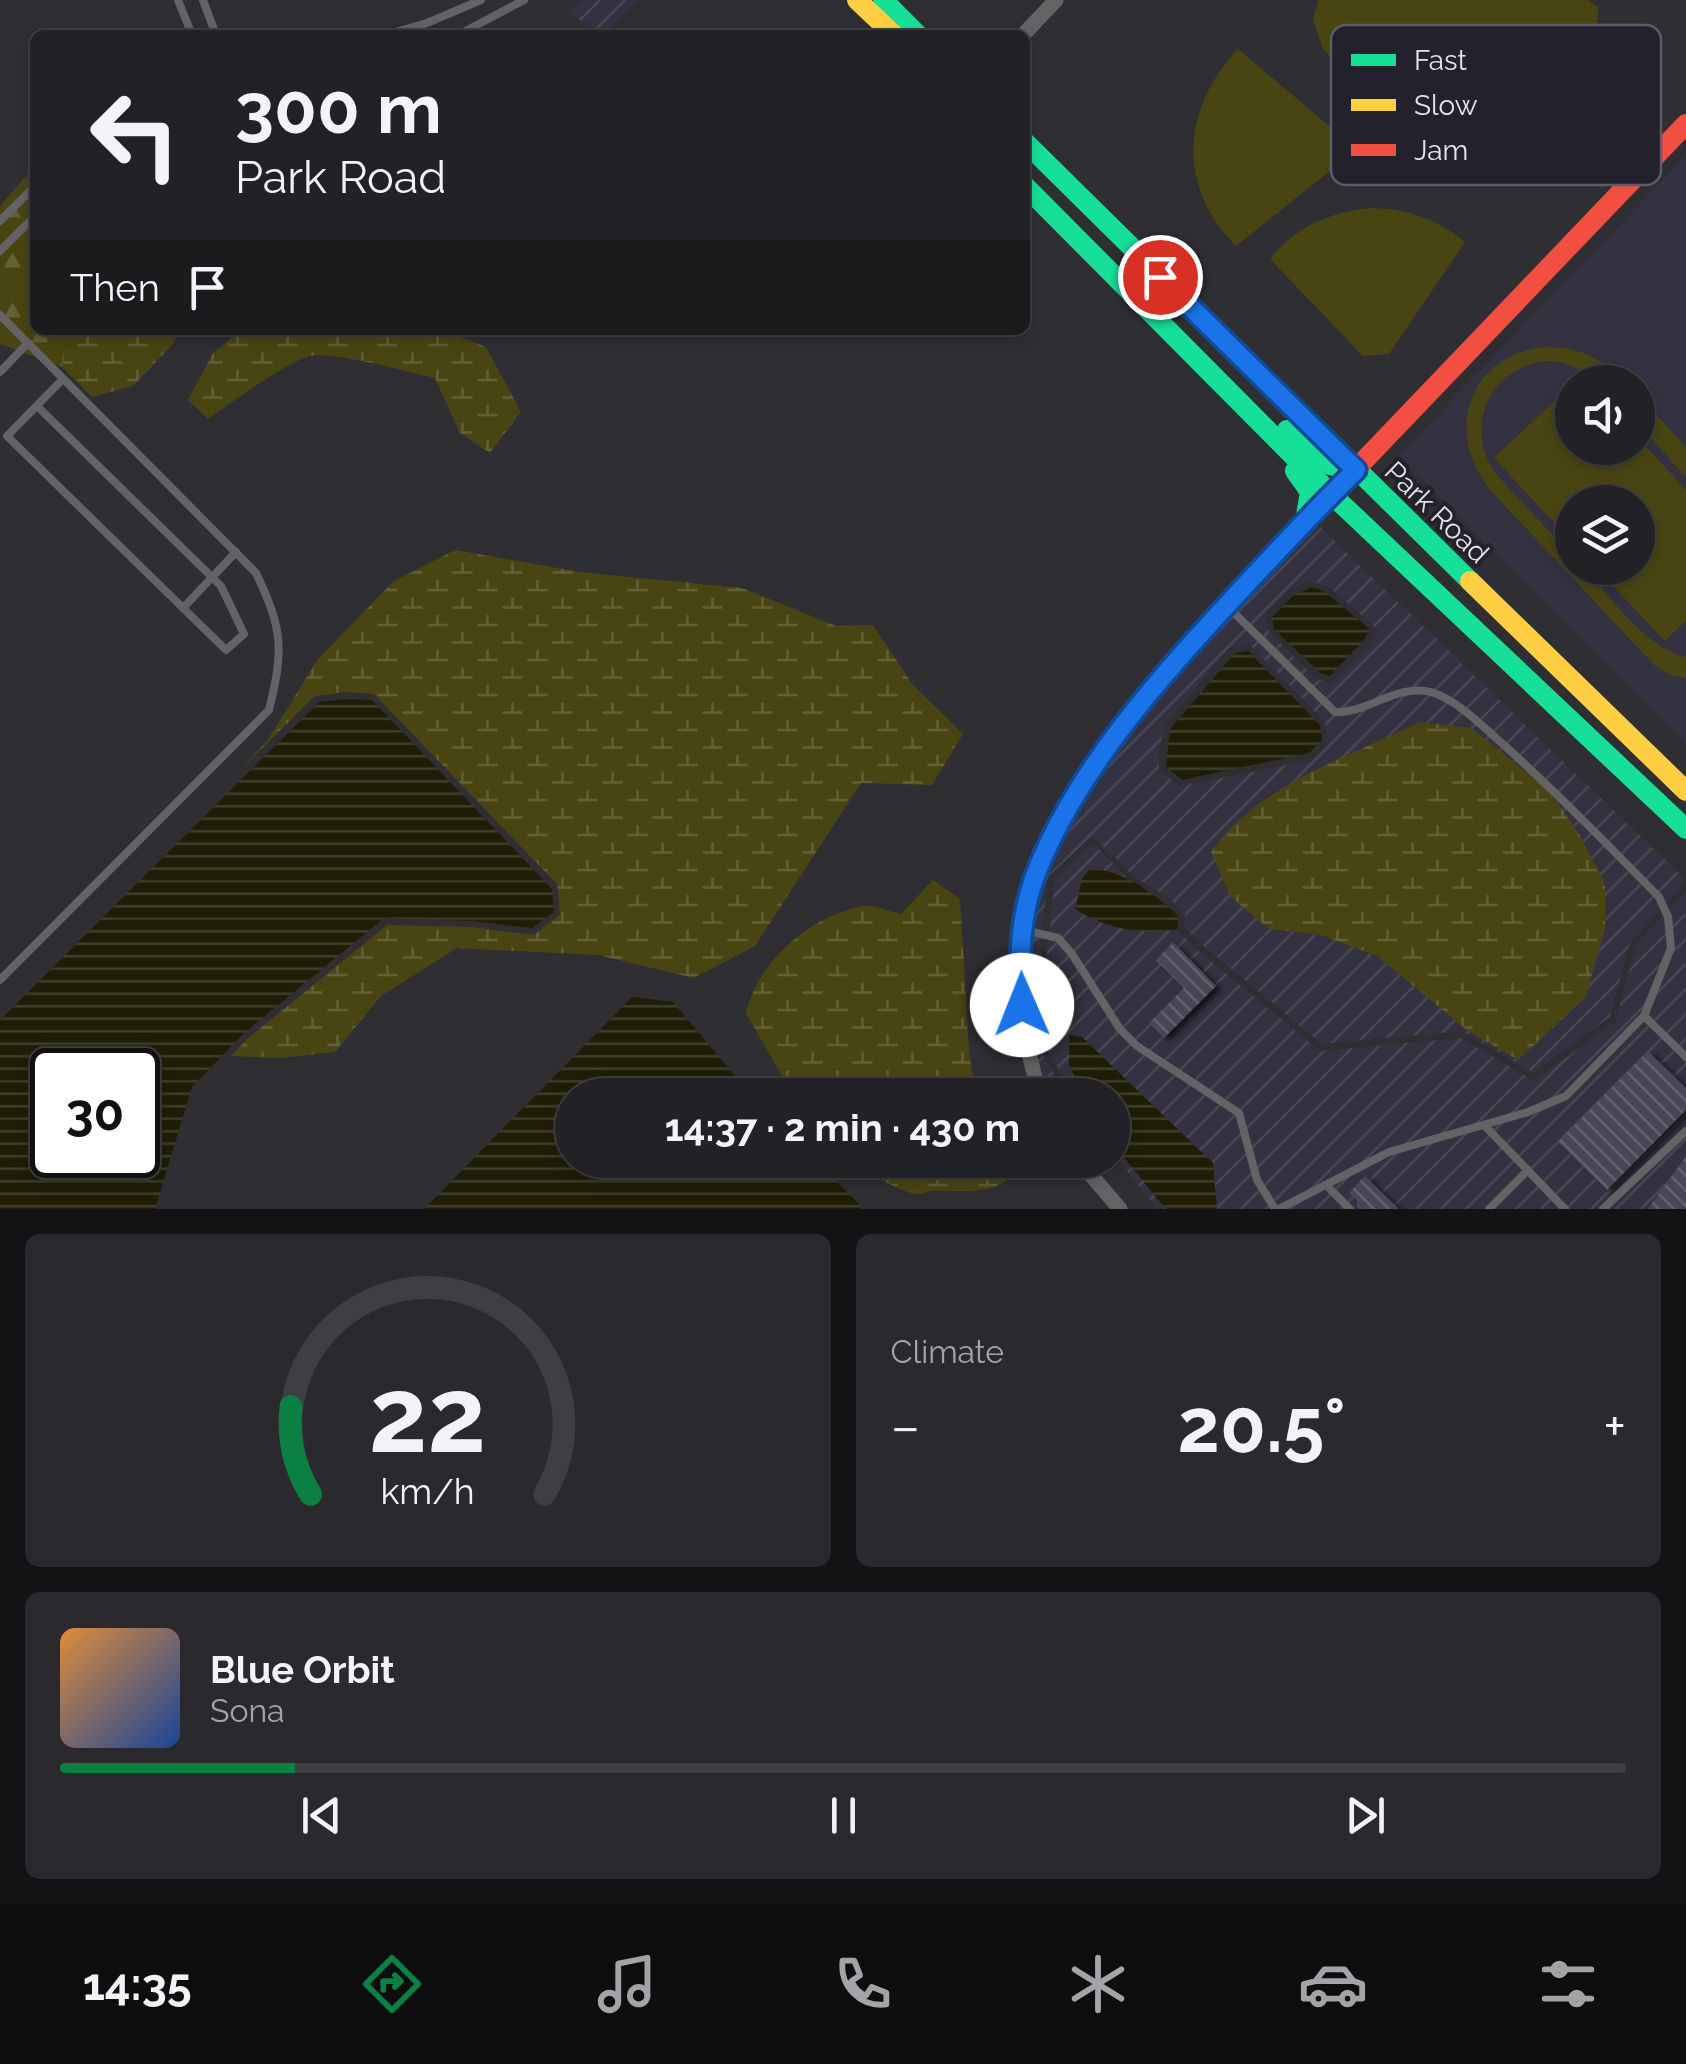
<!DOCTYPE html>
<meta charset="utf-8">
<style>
body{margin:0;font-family:Raleway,sans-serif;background:#2a2a2e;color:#f1f3f6;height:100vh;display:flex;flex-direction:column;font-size:38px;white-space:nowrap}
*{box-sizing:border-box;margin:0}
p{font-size:32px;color:#a2a4a7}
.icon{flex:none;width:55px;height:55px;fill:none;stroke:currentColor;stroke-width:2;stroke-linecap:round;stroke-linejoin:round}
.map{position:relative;height:1209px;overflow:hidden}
.sheet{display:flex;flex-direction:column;gap:25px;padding:25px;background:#131315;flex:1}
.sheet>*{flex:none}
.banner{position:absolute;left:30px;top:30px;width:1000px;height:305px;border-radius:15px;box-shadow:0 5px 15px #0003,0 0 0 2px #3f3f43;background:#222226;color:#f1f3f6;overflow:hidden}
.fabs{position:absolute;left:1555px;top:365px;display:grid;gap:20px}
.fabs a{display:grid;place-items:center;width:100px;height:100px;border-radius:50%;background:#222226;box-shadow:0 5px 15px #0003,0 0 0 2px #3f3f43;font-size:50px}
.speed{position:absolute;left:30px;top:1048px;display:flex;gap:20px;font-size:50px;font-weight:700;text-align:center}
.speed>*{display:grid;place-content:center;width:130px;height:130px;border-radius:50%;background:#222226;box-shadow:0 5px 15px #0003,0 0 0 2px #3f3f43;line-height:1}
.speed .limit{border:5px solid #111;border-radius:15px;background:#fff;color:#111}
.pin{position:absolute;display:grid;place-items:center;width:85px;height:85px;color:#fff;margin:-42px;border:5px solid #fff;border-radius:50%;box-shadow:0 2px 10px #0007}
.me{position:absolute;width:110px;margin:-55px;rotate:359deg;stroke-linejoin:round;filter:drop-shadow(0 0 8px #0008)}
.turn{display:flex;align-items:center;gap:35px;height:210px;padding:0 40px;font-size:45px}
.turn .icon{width:130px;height:130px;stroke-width:2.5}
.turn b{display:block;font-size:70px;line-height:85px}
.then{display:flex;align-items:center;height:95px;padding:0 40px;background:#0003;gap:20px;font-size:38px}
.big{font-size:75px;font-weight:700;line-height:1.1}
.sheet .card{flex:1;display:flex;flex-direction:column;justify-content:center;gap:15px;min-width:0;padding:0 35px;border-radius:15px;background:#2a2a2e}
.sheet .dial{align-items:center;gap:0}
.dial svg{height:260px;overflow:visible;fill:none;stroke:#3f3f43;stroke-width:7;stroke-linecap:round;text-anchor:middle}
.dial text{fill:#f1f3f6;stroke:none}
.song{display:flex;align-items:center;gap:30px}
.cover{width:120px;height:120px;border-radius:15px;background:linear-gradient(135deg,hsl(30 70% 55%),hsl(220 70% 35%))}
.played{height:10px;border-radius:5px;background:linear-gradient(90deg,#0b8043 15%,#3f3f43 15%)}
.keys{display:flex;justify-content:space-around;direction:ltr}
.heat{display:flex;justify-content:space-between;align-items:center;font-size:55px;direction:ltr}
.sheet .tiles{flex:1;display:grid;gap:25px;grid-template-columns:1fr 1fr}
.card:last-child{grid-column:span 2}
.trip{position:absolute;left:555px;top:1078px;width:575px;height:100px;border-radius:50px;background:#222226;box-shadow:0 5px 15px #0003,0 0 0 2px #3f3f43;font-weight:700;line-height:100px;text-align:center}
.tab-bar{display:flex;height:160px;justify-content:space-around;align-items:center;background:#0e0e0f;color:#a2a4a7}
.tab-bar .icon{width:70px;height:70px}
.tab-bar .current{color:#0b8043}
.tab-bar b{font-size:45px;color:#f1f3f6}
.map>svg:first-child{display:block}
</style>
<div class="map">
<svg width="1686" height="1209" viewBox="0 0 1686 1209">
<defs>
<pattern id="industrial-furrows" width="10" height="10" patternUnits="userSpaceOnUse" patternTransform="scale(2.5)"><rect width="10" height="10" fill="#343241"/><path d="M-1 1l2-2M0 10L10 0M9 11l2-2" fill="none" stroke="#484653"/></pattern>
<pattern id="forest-firs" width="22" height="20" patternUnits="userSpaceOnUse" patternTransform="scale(2.5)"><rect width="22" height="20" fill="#494513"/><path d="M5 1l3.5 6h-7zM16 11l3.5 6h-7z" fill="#636036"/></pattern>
<pattern id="wetland-marsh" width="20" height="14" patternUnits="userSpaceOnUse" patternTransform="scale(2.5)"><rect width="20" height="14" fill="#494513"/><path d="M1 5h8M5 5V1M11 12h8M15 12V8" fill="none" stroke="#636036"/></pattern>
<pattern id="water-rules" width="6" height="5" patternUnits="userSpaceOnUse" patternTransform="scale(2.5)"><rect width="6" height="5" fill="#1f1d06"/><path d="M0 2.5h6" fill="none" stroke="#3f3e2a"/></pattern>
<pattern id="building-back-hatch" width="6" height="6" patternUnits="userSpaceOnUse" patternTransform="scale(2.5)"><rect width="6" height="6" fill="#4a4756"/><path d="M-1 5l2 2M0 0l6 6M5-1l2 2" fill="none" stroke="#64616e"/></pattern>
<filter id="shadow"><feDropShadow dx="5.5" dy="3" stdDeviation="2.5" flood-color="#0009"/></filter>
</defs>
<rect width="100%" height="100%" fill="#2e2e33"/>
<path fill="#343241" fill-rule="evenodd" d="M1686,156V744L1398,456ZM1572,382H1638V448H1572ZM1572,502H1638V568H1572Z"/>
<g fill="url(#industrial-furrows)" fill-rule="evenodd">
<polygon points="581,0 638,0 604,35 595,35 570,11"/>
<path d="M1313,520L1686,880L1630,943L1610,1017L1533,1073L1462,1031L1322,1044L1200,943L1184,927L1185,915L1169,898L1137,879L1092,836L1048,877L1031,1036L1068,1095H1043L1018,999L1022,910L1085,777L1214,604L1296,526L1311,531ZM1309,581L1329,587L1377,629L1369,646L1331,683L1315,678L1267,629V612L1289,590ZM1249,644L1324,721L1328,744L1312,760L1180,786L1159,769V749L1165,724L1229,648ZM1346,758L1605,929L1595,958L1467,1030L1377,956L1321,935L1269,929L1265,797Z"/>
<polygon points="1093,843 1195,948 1320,1051 1461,1038 1534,1081 1616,1021 1636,945 1686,891 1686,1209 1157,1209 1113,1153 1112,1095 1075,1095 1038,1035 1055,878"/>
</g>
<g fill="#494513">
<polygon points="1318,0 1588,0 1598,7 1597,33 1440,169 1323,49 1313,20"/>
<path d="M1238,49L1341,136V162L1236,246C1176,186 1182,108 1238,49Z"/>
<path d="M1370,208C1406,208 1437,219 1465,242L1389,354L1363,356L1270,259C1294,227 1331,212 1370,208Z"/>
<path d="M1546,347C1579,347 1603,359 1626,382C1619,382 1609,384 1602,382C1588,379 1576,365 1560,362C1529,356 1495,378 1485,408C1477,431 1482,456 1497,475L1572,556V568H1584C1612,598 1644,647 1686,657V678L1673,676L1654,665L1491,491C1443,433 1468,354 1546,347Z"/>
<polygon points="1572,385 1572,448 1638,448 1638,438 1686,490 1686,621 1665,641 1596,568 1638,568 1638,502 1572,502 1572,542 1494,458"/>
<polygon points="1638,395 1686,447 1686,477 1638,424"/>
</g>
<polygon fill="url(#forest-firs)" points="35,166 35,330 66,330 62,367 0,344 0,206"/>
<g fill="url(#wetland-marsh)">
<polygon points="66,330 180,330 173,344 133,386 92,397 62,367"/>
<path d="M242,330H442L486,347L521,412L490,453L460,433L435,378C407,372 335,351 310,356C288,361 228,405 208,419L188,400L213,353Z"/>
<polygon points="455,550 580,572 742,588 836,626 873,625 913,685 963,734 932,785 861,783 755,946 694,978 598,955 457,948 381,996 335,1052 280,1058 231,1056 247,1039 387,925 472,927 534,935 560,914 557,884 374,694 345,692 315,696 239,771 267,741 318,659 394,581"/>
<path d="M1420,722L1471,728L1549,790L1579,834L1605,884V929L1585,998L1518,1060L1467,1030L1377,956L1321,935L1269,929L1230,896L1211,852C1260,783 1347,758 1420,722Z"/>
<path d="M933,880L960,899L969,1052L976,1095H793L746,1013C758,961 810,916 863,906C874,904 890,912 901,914Z"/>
<path d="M855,1160H1010L1014,1173C994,1198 960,1189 932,1191C927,1192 922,1195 917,1194C899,1192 867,1172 855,1160Z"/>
</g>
<g fill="url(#water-rules)" fill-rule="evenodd">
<polygon points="1312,587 1325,592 1370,629 1363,641 1330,676 1320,673 1274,629 1272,617 1294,595"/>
<polygon points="1248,651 1320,725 1322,740 1309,753 1182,780 1166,767 1170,729 1235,653"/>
<path d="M346,699L372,700L552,889L554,912L532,928L472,921L384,918L243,1034L192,1087L155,1209H0V1020L319,702ZM52,1070H138V1155H52Z"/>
<path d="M1090,869C1122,869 1157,895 1179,917L1177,929C1145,937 1102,927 1075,909L1082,879Z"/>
<polygon points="632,997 673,1002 751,1095 572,1095 572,1160 815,1160 859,1204 860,1209 424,1209"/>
<polygon points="1069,1035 1082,1037 1213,1163 1217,1209 1167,1209 1159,1201 1113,1144 1112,1095 1084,1095 1069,1065"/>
</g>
<g fill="url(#building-back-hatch)" filter="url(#shadow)">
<polygon points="1173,942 1216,986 1164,1038 1149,1023 1184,988 1156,960"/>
<polygon points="1648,1051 1686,1088 1686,1110 1607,1190 1558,1142"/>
<polygon points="1686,1156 1686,1209 1648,1209"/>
<polygon points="1365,1176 1399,1209 1360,1209 1357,1206 1357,1200 1349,1193"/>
</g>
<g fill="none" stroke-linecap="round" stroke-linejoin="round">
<g stroke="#636365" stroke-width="8">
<polyline points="178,0 192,35"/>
<polyline points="203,0 216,35"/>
<polyline points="385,35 427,23 481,0"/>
<polyline points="458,35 524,0"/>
<polyline points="0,221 35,186"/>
<polyline points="0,251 35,216"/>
<path d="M0,315L256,573C283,630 284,649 269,710L0,980"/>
<polyline points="0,372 28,343"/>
<polyline points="37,406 221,586 244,634 226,650 7,436 63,379"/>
<path d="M1226,605L1335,712C1367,714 1397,683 1431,692C1458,700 1484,728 1505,746C1559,795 1609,846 1659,897L1668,917L1671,948L1644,1016L1566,1096L1528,1112L1389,1152L1279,1209"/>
<polyline points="183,608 236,552"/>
<polyline points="1024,930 1058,938 1072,954 1120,1029 1137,1046 1239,1113 1257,1180 1275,1209"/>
<polyline points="1644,1016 1686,1057"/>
<polyline points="1484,1125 1565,1209"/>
<polyline points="1327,1186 1350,1209"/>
<polyline points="1489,1209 1528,1170"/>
<polyline points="1603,1209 1686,1131"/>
</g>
<g stroke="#636365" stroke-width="15">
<polyline points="1023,35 1056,0"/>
<path d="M1040,1095C1023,1039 1014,981 1023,923C1041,804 1170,665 1250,580C1285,543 1319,506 1355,470"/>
<polyline points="1078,1160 1120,1209"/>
</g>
<g stroke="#16e098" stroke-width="20">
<polyline points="883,0 918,35"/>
<polyline points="1025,142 1470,581"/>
<polyline points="1025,186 1331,494 1686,829"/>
<polyline points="1287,430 1330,465 1352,470"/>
<polyline points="1295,471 1310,492 1305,522"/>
</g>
<g stroke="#ffcf43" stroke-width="20">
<polyline points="857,0 894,35"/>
<polyline points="1470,581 1686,791"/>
</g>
<polyline stroke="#f24e42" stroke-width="20" points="1355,470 1686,124"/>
</g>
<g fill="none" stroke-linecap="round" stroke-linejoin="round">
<defs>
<path id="route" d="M1022,1005C1018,962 1020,917 1035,876C1076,769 1162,675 1239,592C1277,551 1315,510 1356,470L1160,277"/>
</defs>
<use href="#route" stroke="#114b97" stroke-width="25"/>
<use href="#route" stroke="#1a73e8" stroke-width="18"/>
</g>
<g text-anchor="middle" stroke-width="8" stroke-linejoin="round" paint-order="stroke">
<g font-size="28" fill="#e4e3ea" stroke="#23212c">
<text transform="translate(1437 512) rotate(44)" y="10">Park Road</text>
</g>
</g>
<rect x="1331" y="25" width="330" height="160" rx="15" fill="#23212c" stroke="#5d5b65" stroke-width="2.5"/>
<rect x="1351" y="54" width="45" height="12" fill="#16e098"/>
<rect x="1351" y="99" width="45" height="12" fill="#ffcf43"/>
<rect x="1351" y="144" width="45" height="12" fill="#f24e42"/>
<g font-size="28" fill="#e4e3ea">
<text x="1414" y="70">Fast</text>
<text x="1414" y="115">Slow</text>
<text x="1414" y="160">Jam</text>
</g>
</svg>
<div class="fabs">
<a><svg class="icon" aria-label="sound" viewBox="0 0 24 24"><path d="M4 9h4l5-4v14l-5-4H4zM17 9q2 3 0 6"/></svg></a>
<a><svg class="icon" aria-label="layers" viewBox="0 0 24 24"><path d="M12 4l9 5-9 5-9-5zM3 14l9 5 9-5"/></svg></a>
</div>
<div class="speed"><div class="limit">30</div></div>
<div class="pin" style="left:1160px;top:277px;background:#d93025"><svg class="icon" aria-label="arrive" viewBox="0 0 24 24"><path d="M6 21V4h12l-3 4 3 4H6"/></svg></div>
<svg class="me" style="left:1022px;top:1005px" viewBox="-20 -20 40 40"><circle r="19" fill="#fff"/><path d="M0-13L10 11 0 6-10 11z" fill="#1a73e8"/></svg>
<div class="trip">14:37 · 2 min · 430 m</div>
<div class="banner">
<div class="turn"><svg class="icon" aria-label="left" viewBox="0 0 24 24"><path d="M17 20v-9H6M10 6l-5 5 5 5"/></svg><div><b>300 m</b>Park Road</div></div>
<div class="then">Then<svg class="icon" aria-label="arrive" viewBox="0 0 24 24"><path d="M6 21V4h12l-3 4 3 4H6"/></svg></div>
</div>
</div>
<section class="sheet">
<div class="tiles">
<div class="card dial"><svg viewBox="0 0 100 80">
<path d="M14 69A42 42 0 1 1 86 69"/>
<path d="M14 69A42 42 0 0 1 8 42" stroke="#0b8043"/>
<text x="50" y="56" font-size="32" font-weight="700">22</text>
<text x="50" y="72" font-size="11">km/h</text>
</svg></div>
<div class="card"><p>Climate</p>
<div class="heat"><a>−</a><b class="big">20.5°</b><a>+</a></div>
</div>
<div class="card">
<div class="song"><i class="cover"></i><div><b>Blue Orbit</b><p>Sona</p></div></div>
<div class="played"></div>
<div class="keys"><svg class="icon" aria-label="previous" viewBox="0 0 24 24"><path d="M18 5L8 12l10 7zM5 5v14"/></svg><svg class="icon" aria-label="pause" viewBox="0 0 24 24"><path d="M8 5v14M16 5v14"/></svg><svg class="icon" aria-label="next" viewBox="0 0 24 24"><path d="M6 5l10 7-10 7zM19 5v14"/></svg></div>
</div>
</div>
</section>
<nav class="tab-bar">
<b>14:35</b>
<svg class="icon current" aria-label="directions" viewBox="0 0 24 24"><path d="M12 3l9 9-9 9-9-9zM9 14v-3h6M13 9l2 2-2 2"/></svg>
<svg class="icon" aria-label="music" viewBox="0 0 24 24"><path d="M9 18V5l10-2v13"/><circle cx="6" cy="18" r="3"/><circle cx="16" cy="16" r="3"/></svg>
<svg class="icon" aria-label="phone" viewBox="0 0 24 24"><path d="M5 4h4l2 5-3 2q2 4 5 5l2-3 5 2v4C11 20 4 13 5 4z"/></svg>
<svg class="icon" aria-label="climate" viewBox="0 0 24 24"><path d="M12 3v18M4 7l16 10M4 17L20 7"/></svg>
<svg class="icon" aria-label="car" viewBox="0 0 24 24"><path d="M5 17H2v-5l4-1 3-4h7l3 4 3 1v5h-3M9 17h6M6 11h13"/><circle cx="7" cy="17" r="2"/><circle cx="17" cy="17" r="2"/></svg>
<svg class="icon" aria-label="filters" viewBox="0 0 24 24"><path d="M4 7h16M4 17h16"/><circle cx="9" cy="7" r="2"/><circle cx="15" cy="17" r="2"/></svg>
</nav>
